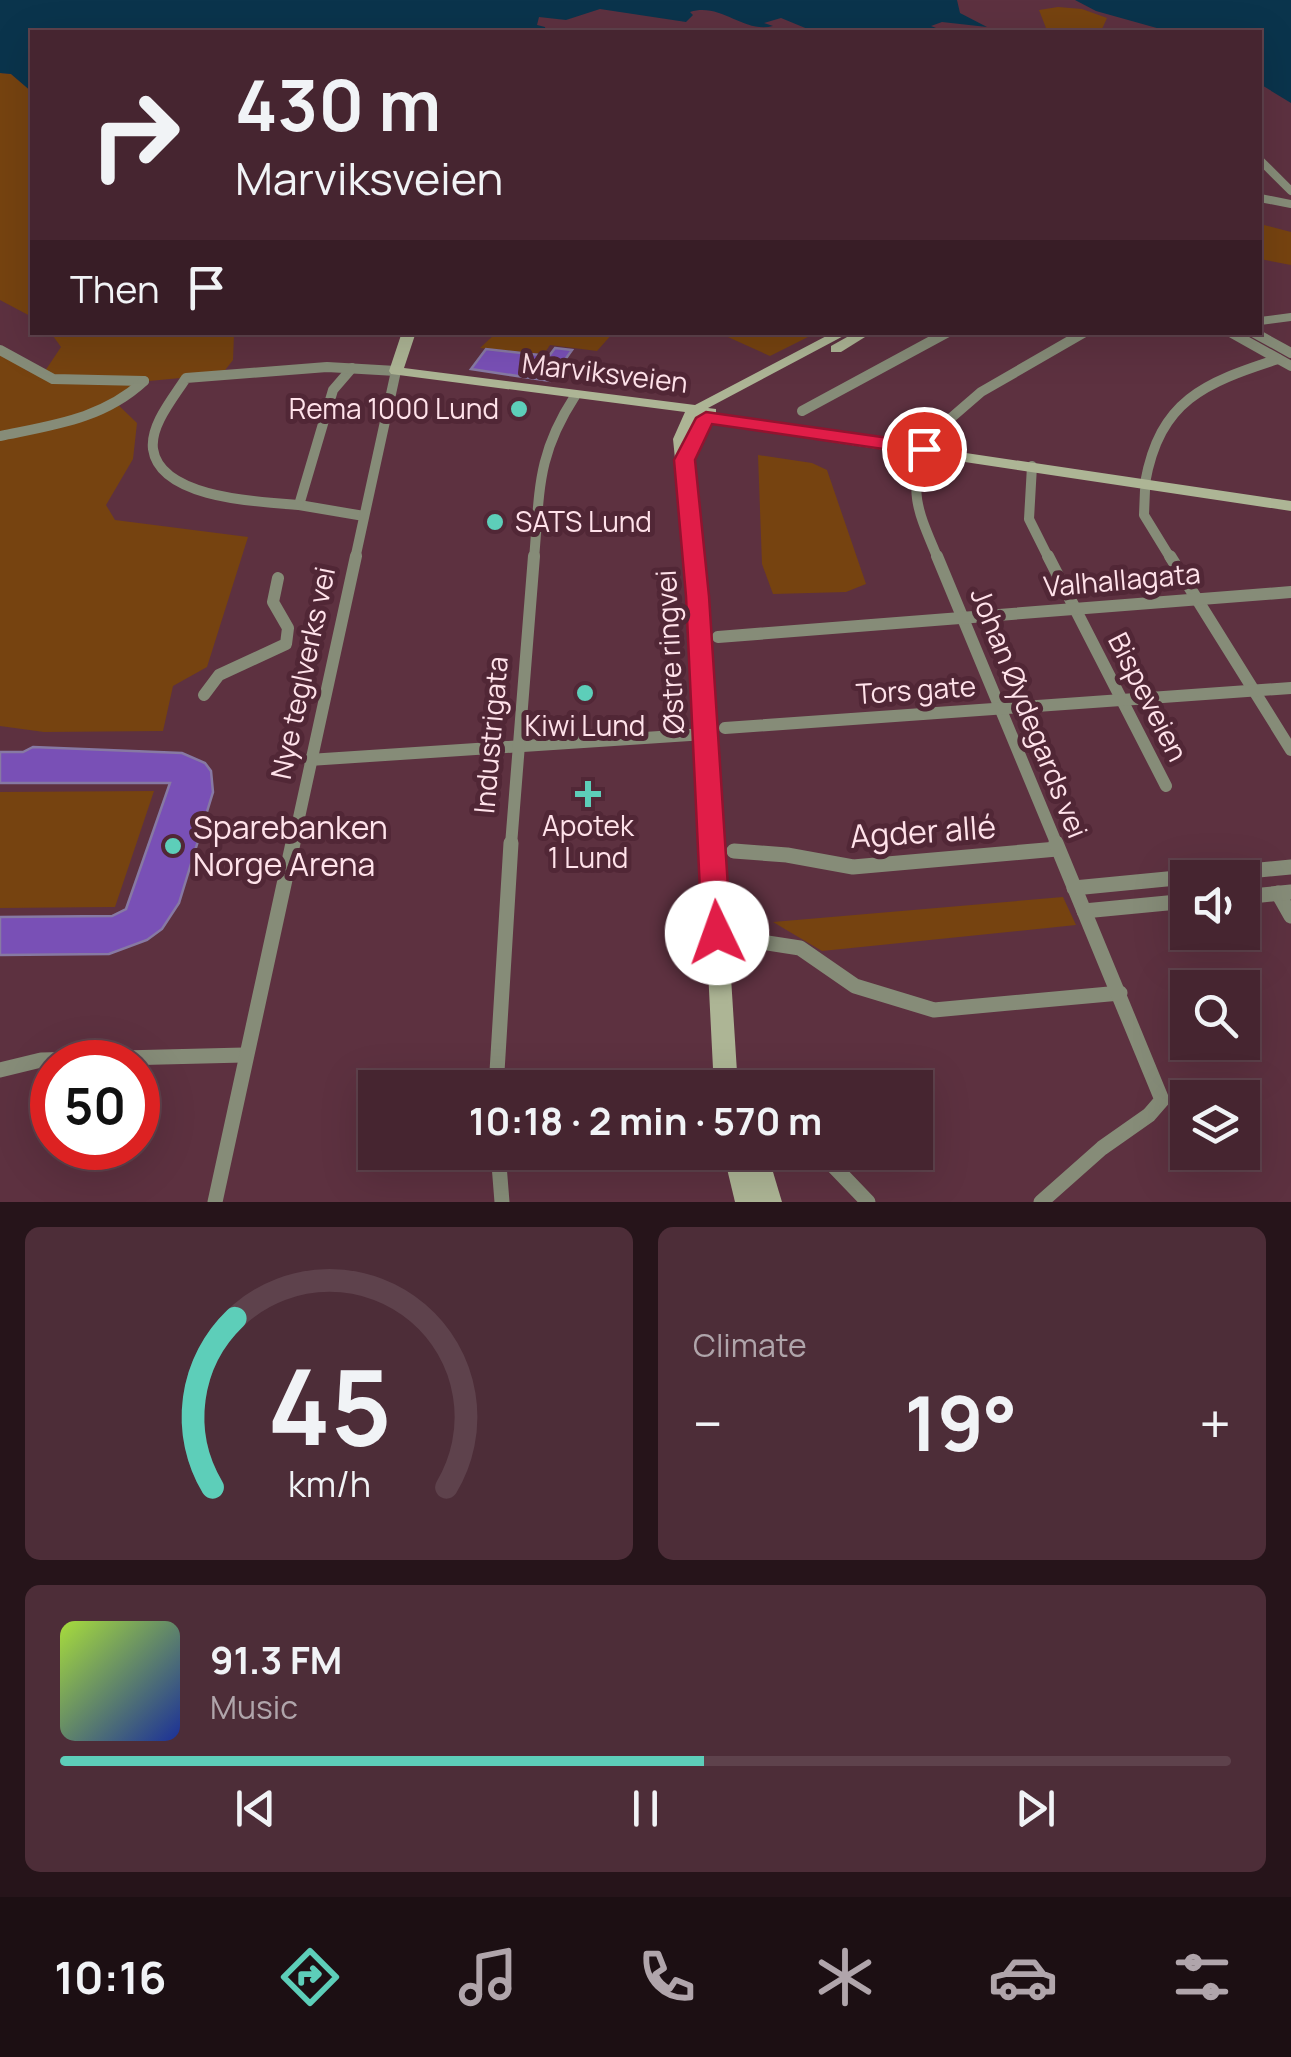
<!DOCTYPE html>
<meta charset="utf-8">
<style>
body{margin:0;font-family:Manrope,sans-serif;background:#4d2d38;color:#f1f3f6;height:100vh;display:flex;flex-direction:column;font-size:38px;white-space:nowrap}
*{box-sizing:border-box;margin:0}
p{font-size:32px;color:#b0a5ab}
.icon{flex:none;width:55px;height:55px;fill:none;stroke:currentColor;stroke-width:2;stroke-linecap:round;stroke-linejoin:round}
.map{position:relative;height:1202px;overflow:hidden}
.side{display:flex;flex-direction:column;gap:25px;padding:25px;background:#26141a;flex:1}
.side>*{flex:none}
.banner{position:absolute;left:30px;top:30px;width:1232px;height:305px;border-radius:0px;box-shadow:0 10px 40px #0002,0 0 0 2px #5e424c;background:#462530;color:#f1f3f6;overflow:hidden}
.tools{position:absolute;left:1170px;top:860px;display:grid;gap:20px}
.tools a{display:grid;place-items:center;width:90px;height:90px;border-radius:0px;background:#462530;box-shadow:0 10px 40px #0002,0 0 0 2px #5e424c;font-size:50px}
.speed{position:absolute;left:30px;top:1040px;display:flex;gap:20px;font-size:50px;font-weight:700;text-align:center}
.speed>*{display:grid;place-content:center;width:130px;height:130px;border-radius:50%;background:#462530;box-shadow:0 10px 40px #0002,0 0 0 2px #5e424c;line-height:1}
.speed .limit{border:15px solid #d22;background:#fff;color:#111}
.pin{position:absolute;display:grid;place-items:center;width:85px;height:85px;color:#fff;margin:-42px;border:5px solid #fff;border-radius:50%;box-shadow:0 2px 10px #0007}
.me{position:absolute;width:110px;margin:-55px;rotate:357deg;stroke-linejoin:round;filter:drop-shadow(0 0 8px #0008)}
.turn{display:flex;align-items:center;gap:35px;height:210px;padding:0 40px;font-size:45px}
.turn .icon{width:130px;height:130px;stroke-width:2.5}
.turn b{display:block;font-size:70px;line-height:85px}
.then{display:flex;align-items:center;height:95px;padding:0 40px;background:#0003;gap:20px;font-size:38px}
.big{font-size:75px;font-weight:700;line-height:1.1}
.side .card{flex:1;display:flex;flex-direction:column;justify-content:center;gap:15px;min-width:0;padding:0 35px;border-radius:15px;background:#4d2d38}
.side .dial{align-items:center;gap:0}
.dial svg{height:260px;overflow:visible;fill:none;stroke:#5e424c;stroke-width:7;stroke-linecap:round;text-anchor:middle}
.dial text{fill:#f1f3f6;stroke:none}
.song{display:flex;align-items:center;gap:30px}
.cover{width:120px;height:120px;border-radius:15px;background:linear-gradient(135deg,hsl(80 70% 55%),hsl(230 70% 35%))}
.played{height:10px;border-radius:5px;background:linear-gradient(90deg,#5dceb9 55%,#5e424c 55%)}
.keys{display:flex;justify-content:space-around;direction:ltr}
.heat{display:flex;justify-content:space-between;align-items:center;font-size:55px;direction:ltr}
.side .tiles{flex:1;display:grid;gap:25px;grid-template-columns:1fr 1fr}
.card:last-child{grid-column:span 2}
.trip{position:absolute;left:358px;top:1070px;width:575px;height:100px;border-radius:0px;background:#462530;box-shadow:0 10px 40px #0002,0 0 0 2px #5e424c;font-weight:700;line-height:100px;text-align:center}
.tabs{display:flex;height:160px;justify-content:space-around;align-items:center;background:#1c0f13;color:#b0a5ab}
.tabs .icon{width:70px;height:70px}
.tabs .active{color:#5dceb9}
.tabs b{font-size:45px;color:#f1f3f6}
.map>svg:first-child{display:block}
</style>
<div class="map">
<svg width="1291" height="1202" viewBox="0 0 1291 1202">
<rect width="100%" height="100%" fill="#5d3140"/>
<g fill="#764310">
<polygon points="1058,7 1082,9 1107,18 1102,29 1110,32 1038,32 1046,28 1039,10"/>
<polygon points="0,73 11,74 32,92 32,317 0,300"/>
<polygon points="1260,224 1291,232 1291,265 1260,259"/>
<polygon points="497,332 613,332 613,333 597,351 550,345 544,354 480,348"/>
<polygon points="810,332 814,334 770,356 719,333"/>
<polygon points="51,333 234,334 233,360 222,374 139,382 113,400 137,423 133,459 106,505 115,520 248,537 207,667 173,686 163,731 44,732 0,726 0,351 29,372 45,371 61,347"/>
<polygon points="758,455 812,463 827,470 866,584 846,592 773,594 762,564"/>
<polygon points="154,791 115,907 0,908 0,792"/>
<polygon points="1063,897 1076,925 822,951 773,922"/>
</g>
<g fill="#0a344c">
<path d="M0,0H957L960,13L987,27L942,22L931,26L946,32H815L781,18L764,23L773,26C744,34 721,2 690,12L693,15L686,22L600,9L566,20L539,17L537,25L545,27L546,32H475L469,28L464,32H32V92L11,74L0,73Z"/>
<polygon points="1075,0 1291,0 1291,103 1260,84 1260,32 1171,32 1096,11"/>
</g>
<g fill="#7950b6" stroke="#8779a3" stroke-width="2.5">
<polygon points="555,348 572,350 550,381 471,369 486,349 549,356"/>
<polygon points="33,747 182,753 205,763 211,771 213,792 179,903 162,929 147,940 109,954 0,955 0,917 112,916 126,909 170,783 0,783 0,752 23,752"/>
</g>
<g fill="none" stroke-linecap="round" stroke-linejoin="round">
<g stroke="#868c78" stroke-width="8">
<polyline points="1260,160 1291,191"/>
<polyline points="1260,198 1291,204"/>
<polyline points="1260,321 1291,317"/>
</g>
<g stroke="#868c78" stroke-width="10">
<polyline points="1230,332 1291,366"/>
<polyline points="1253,332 1291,353"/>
<polyline points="0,350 53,379 144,381"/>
<polyline points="352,368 333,390 299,505 364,516"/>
<polyline points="802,411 948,332"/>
<path d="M0,436C53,425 103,419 144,381"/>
<polyline points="929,437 981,392 1085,332"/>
<path d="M923,449C908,496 920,515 938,559"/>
<polyline points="1032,466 1029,519 1049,559"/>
<path d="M1145,483C1160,400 1204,383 1278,359"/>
<polyline points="1145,490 1144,515 1171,559"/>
<path d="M299,505C261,502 160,499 153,449C150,425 174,397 186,378L327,367L396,371L355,559"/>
<path d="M534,559C540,491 536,456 575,396"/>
</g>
<g stroke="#868c78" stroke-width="12">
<polyline points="937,556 1057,845"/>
<polyline points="1048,556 1166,786"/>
<polyline points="1170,556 1291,750"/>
<polyline points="718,637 1291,592"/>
<polyline points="204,695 219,675 286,644 288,628 273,602 278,578"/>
<polyline points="725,728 1291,688"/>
<polyline points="309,760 705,734"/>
<polyline points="293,845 356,556"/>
<polyline points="511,845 534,556"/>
</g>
<g stroke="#868c78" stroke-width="15">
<polyline points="734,851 787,855 853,867 1057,849"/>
<polyline points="1074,888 1291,867"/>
<polyline points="1278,893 1291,916"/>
<polyline points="1242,897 1291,892"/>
<polyline points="1084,911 1188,901"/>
<polyline points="741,939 800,948 855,986 934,1010 1120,993"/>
<polyline points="0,1070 41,1060 244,1055"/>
<polyline points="496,1088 511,843"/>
<polyline points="498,1152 502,1202"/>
<polyline points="820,1152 868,1202"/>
<polyline points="215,1202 293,843"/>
<polyline points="1041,1202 1102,1148 1149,1115 1162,1100 1056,843"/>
</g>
<g fill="#adb595" fill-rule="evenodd">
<polygon points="402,332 416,332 404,368 695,405 834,332 851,332 708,408 716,409 716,416 1291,501 1291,511 712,424 691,462 707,597 738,1088 714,1088 689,597 673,439 685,412 391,374 389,371"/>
<polygon points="856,332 873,332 841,352 831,352 831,346"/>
<polygon points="723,1152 767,1152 782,1202 735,1202"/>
</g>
</g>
<polygon fill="#e11d48" stroke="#92132f" stroke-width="2.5" points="706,412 924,443 933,449 924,455 712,424 695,460 709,596 731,933 727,941 717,944 706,941 702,933 686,596 674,460 696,418"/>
<g fill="#5dceb9" stroke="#512736" stroke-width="4">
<circle cx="519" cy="409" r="10"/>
<circle cx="495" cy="522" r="10"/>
<circle cx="585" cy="693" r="10"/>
<path d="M583 779h10v10h10v10h-10v10h-10v-10h-10v-10h10z"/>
<circle cx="173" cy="846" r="10"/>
</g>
<g text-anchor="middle" stroke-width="10" stroke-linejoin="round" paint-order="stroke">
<g font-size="28" fill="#ffe2ea" stroke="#512736">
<text transform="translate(605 373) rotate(7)" y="10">Marviksveien</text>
<text transform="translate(1122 580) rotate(-5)" y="10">Valhallagata</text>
<text transform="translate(670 652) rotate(-93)" y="10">Østre ringvei</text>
<text transform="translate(303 673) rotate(-78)" y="10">Nye teglverks vei</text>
<text transform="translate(916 690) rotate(-4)" y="10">Tors gate</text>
<text transform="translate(1148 697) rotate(63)" y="10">Bispeveien</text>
<text transform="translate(1029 713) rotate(68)" y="10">Johan Øydegards vei</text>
<text transform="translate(491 735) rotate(-85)" y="10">Industrigata</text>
</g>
<g font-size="28" fill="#ffe2ea" stroke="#512736">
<text x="499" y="419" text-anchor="end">Rema 1000 Lund</text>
<text x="515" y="532" text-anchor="start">SATS Lund</text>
<text x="585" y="736">Kiwi Lund</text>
<text x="588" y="836">Apotek<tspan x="588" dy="32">1 Lund</tspan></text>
</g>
<g font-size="32" fill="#ffe2ea" stroke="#512736" text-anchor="start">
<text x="193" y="839">Sparebanken<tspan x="193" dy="37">Norge Arena</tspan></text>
</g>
<g font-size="32" fill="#ffe2ea" stroke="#512736">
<text transform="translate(923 832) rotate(-4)" y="11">Agder allé</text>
</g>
</g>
</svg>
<div class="tools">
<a><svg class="icon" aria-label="sound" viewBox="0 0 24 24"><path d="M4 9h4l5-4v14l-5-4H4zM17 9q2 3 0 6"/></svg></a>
<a><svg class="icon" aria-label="search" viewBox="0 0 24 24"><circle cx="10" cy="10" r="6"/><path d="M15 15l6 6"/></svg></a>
<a><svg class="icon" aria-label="layers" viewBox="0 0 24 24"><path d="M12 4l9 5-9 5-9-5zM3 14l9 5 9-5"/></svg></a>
</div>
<div class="speed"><div class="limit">50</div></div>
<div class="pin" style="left:924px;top:449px;background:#d93025"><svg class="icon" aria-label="arrive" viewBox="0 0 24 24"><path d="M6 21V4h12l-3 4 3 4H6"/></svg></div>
<svg class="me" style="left:717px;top:933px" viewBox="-20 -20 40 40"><circle r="19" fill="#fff"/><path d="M0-13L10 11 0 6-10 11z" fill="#e11d48"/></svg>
<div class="trip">10:18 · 2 min · 570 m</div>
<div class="banner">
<div class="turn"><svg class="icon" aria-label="right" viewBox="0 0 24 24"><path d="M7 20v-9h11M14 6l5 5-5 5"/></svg><div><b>430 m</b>Marviksveien</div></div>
<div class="then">Then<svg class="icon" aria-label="arrive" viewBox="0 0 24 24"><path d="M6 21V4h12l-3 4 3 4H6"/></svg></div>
</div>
</div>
<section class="side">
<div class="tiles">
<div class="card dial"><svg viewBox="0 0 100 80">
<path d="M14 69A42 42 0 1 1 86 69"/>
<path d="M14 69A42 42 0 0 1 21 17" stroke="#5dceb9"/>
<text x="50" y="56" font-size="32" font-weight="700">45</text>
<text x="50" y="72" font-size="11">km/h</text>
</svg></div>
<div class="card"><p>Climate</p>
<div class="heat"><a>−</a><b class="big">19°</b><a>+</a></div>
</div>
<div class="card">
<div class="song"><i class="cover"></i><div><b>91.3 FM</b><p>Music</p></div></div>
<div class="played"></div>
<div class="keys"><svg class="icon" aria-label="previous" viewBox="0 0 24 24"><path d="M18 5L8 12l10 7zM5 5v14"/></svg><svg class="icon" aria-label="pause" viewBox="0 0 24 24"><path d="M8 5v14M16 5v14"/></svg><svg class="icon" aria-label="next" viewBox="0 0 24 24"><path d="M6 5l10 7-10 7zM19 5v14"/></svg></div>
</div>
</div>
</section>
<nav class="tabs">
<b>10:16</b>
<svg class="icon active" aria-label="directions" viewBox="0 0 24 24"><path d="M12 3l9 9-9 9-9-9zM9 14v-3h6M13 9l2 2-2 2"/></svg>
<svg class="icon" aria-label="music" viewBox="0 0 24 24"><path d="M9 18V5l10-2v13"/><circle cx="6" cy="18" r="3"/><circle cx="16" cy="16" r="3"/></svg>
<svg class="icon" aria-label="phone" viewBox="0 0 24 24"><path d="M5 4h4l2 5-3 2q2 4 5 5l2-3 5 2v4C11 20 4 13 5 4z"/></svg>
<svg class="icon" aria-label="climate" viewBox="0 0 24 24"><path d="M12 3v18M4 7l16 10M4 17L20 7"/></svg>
<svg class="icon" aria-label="car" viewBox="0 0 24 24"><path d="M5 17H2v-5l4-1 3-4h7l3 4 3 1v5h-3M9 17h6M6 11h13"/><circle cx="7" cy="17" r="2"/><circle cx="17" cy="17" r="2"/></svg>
<svg class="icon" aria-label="filters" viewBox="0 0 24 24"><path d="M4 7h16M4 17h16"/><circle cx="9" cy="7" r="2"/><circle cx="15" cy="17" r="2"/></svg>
</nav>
